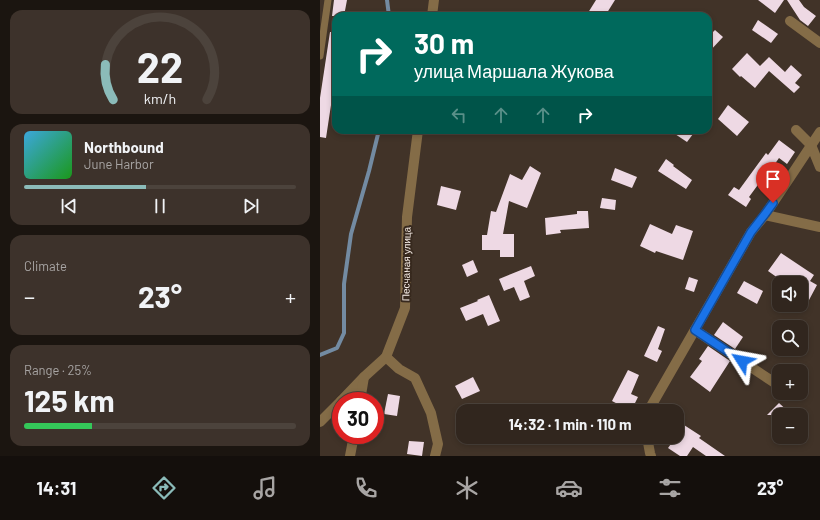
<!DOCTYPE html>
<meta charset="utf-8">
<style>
body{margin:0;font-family:Barlow,sans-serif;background:#3d322b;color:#f1f3f6;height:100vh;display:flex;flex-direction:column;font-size:15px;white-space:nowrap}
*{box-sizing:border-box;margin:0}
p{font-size:13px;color:#a8a5a4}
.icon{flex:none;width:22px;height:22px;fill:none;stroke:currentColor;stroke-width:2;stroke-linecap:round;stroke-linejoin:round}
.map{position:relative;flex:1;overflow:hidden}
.sheet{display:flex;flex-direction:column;gap:10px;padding:10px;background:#1b1510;width:320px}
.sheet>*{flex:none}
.hud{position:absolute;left:12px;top:12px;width:380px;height:122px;border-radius:12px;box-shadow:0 2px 6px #0003,0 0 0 1px #4c433c;background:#00695c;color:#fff;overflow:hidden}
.tools{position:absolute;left:452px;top:276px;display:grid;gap:8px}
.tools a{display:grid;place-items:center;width:36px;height:36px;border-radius:8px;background:#31261e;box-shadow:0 2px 6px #0003,0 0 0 1px #4c433c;font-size:20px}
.speed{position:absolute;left:12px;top:392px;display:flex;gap:8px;font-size:20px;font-weight:700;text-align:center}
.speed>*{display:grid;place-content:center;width:52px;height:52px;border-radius:50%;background:#31261e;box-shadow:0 2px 6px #0003,0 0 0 1px #4c433c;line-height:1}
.speed .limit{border:6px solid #d22;background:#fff;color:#111}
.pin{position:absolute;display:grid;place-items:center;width:34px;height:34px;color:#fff;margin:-41px -17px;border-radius:50% 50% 50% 0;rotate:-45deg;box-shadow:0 0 4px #0007}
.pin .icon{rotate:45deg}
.me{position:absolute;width:44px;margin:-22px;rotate:304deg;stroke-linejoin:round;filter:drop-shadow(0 0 3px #0008)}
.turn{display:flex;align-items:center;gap:14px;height:84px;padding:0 16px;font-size:18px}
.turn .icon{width:52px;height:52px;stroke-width:2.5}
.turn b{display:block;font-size:28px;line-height:34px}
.lanes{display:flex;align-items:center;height:38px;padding:0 16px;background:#0003;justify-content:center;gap:20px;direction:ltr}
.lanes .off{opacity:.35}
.big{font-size:30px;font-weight:700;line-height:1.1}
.sheet .widget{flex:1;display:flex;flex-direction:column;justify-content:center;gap:6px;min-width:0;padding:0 14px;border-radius:12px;background:#3d322b}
.sheet .dial{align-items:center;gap:0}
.dial svg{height:104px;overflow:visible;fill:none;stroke:#4c433c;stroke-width:7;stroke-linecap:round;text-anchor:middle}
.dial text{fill:#f1f3f6;stroke:none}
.song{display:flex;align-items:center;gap:12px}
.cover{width:48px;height:48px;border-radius:6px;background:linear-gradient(135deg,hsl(200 70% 55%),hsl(120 70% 35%))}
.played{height:4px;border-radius:2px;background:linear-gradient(90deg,#8bbbb9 45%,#4c433c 45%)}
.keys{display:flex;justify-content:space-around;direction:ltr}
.heat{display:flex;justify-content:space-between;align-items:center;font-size:22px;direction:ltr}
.charge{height:6px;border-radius:3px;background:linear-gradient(90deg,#34c759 25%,#4c433c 0)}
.trip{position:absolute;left:136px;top:404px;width:228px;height:40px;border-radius:12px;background:#31261e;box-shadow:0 2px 6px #0003,0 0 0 1px #4c433c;font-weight:700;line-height:40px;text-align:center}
.menu{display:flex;height:64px;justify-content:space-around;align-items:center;background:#140f0c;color:#a8a5a4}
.menu .icon{width:28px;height:28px}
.menu .on{color:#8bbbb9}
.menu b{font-size:18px;color:#f1f3f6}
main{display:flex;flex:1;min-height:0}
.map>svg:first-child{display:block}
</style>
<main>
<section class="sheet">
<div class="widget dial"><svg viewBox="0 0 100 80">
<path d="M14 69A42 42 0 1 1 86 69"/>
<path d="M14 69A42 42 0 0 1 8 42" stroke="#8bbbb9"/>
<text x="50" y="56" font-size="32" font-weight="700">22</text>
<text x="50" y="72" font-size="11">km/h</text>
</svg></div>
<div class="widget">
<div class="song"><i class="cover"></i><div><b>Northbound</b><p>June Harbor</p></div></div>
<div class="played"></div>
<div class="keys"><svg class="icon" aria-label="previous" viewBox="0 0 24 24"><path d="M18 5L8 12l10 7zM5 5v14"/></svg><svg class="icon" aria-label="pause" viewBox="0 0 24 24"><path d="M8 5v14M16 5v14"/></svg><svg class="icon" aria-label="next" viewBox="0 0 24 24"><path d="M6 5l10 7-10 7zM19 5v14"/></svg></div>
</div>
<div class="widget"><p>Climate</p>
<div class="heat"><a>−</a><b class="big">23°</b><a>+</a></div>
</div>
<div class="widget"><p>Range · 25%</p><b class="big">125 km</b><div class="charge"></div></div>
</section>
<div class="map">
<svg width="500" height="456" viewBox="0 0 500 456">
<rect width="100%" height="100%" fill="#413328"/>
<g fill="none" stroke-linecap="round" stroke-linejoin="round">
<g stroke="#738ba2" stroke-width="4">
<polyline points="67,0 69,16"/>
<polyline points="0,355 17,348 24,333 24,284 31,234 49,171 59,130"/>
</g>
</g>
<g fill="#eed9e4">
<polygon points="14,0 27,0 24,16 12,16"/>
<polygon points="276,0 295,0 285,16 266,16"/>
<polygon points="438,0 464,0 455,13"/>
<polygon points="467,0 479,0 484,7 496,16 488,26 480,20"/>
<polygon points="438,20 458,34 451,43 432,30"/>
<polygon points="395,30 403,37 388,53 388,37"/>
<polygon points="10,32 16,32 16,72 6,138 0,137 0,98"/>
<polygon points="427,53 440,66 449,57 465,72 471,65 482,75 475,83 480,87 474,93 449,71 435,88 421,76 420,77 412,69"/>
<polygon points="408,105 429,122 417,136 398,119"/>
<polygon points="349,130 366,130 373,134 367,142"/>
<polygon points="459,140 475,152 467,164 459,158 452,168 451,167 429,197 431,199 426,207 408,195 414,187 419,190 446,153 448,155"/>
<polygon points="346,159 354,165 353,166 372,180 366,189 338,171"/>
<polygon points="210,166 221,173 207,208 189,201 183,234 194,234 194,257 180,257 180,250 162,250 162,235 167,235 171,211 176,212 190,174 202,180"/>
<polygon points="295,168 317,177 312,188 291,180"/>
<polygon points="121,186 141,191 136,210 117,205"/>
<polygon points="282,198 296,200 295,210 280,208"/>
<polygon points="257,211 268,211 269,228 240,230 241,233 226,235 225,218 257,214"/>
<polygon points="330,224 352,234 356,225 373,231 363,260 336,251 335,253 320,246"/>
<polygon points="461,253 494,275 490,281 497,285 489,300 482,295 481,296 481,283 465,283 448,271"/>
<polygon points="153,260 158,272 147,277 142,265"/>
<polygon points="211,266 215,276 204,281 210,297 200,301 194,287 184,291 179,279"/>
<polygon points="369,277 378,280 374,292 365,289"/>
<polygon points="424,281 443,291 437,304 417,293"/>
<polygon points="169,295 180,321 168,326 163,314 146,321 140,308 158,301 157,300"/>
<polygon points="403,322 423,337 415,349 394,335"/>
<polygon points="338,326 345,329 338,349 342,351 337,362 324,356"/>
<polygon points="388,346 410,361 390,392 370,377 382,361 379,359"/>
<polygon points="308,370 319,375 311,394 318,397 311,411 292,401"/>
<polygon points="153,377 160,391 142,399 135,386"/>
<polygon points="68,394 80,396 77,416 64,414"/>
<polygon points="459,403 472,415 447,415"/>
<polygon points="364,425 381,436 379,438 405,456 386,456 373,447 367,456 360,456 348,448 356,437 357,437 357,435"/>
<polygon points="89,441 104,442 102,456 87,454"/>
</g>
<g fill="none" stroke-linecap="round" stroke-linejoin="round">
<polyline stroke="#846c47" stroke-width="7" points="0,56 8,0"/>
<g stroke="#846c47" stroke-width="10">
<polyline points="112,16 114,0"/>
<polyline points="470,21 500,43"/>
<polyline points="476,130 491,145 500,167"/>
<polyline points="445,215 500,227"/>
<polyline points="375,330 458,385"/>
<polyline points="66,357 79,369 95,378 111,413 118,444 115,456"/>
<polyline points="21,401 44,377 66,357 85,308 87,217 98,130"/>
<polyline points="40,401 44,377"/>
<polyline points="329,411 330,408 431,232 445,215 500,132"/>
<polyline points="0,422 21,401"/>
<polyline points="327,437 330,453 331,456"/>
<polyline points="30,456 34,435"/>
</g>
</g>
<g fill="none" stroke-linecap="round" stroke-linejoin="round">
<defs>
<polyline id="route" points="422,361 375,330 431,232 445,214 453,203"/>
</defs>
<use href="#route" stroke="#114b97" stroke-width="10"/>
<use href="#route" stroke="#1a73e8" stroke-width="7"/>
</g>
<g text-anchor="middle" stroke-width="4" stroke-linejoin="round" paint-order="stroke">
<g font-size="10" fill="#f7ede7" stroke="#37291e">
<text transform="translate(86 264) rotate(-89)" y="4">Песчаная улица</text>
</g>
</g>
</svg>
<div class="tools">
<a><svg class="icon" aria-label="sound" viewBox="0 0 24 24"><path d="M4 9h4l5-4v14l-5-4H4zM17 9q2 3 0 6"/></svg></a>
<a><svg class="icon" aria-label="search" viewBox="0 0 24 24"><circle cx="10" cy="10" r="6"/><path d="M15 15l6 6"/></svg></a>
<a>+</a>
<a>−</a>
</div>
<div class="speed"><div class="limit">30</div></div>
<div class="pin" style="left:453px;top:203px;background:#d93025"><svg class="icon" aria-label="arrive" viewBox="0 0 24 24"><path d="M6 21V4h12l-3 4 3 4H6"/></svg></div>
<svg class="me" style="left:422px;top:361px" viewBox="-20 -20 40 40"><path d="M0-17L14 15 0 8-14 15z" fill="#1a73e8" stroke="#fff" stroke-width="4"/></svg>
<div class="trip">14:32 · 1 min · 110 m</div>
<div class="hud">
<div class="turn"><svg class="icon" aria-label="right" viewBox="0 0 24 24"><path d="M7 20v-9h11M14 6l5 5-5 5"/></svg><div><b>30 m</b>улица Маршала Жукова</div></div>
<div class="lanes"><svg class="icon off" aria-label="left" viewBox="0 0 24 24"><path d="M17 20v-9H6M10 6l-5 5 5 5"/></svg><svg class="icon off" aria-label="ahead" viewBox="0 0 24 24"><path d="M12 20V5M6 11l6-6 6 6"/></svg><svg class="icon off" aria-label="ahead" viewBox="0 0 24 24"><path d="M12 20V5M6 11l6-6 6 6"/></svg><svg class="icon" aria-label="right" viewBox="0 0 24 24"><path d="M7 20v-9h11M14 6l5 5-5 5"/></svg></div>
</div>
</div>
</main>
<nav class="menu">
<b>14:31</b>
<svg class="icon on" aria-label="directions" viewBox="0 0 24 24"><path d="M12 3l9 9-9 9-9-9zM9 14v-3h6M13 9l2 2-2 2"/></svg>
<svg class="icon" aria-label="music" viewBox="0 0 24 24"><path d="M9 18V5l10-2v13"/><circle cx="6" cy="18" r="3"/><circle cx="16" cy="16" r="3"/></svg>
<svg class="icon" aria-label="phone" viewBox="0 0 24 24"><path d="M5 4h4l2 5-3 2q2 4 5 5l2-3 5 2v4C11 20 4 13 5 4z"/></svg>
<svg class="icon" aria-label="climate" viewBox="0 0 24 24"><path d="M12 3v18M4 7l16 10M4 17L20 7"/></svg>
<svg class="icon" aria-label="car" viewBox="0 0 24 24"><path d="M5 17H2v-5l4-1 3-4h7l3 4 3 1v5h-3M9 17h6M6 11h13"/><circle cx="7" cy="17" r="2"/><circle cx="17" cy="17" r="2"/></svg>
<svg class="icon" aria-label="filters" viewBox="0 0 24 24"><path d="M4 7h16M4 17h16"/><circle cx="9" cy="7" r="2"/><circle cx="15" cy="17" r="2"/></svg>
<b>23°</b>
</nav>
